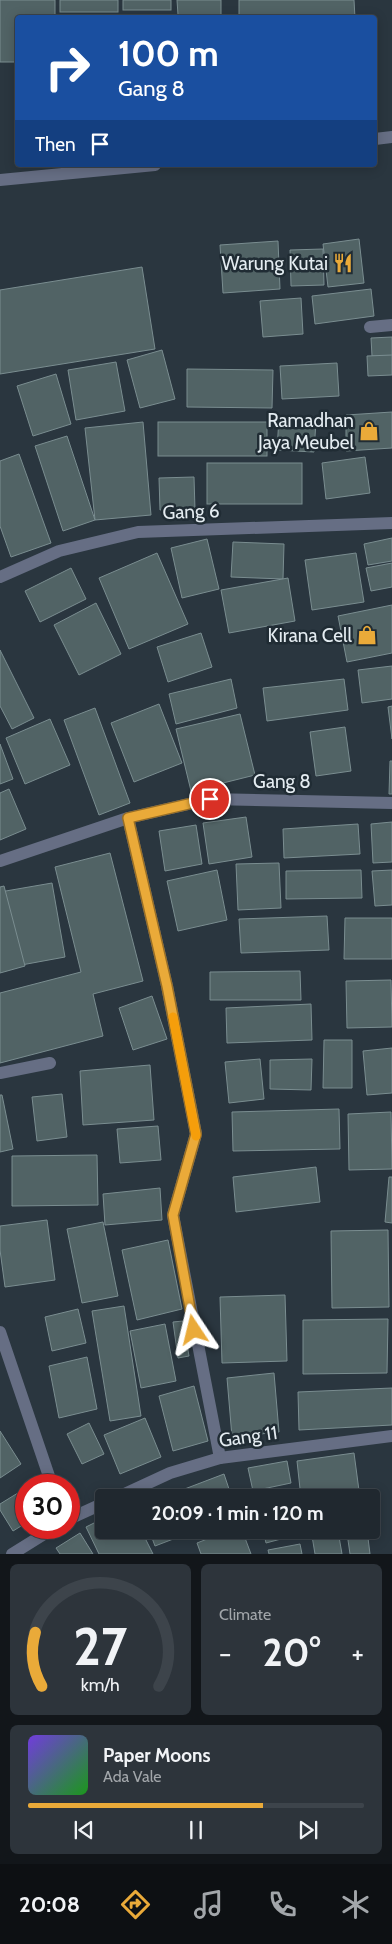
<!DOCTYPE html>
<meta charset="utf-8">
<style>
body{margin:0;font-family:Cabin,sans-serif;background:#2d343b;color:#f1f3f6;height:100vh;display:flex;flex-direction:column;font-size:19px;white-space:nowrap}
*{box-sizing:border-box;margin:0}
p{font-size:16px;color:#a2a6aa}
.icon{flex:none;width:28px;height:28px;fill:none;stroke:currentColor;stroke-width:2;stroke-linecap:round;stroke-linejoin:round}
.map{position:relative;height:1554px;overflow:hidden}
.sheet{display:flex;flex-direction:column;gap:10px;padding:10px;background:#12161a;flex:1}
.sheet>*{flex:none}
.banner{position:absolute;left:15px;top:15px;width:362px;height:152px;border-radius:5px;box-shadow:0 2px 12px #0003,0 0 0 1px #3d444b;background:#1a4fa0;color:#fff;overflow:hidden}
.speed{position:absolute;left:15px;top:1474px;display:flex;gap:10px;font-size:25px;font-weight:700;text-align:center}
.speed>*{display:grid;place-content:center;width:65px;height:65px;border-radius:50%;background:#20282f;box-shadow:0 2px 12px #0003,0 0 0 1px #3d444b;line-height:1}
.speed .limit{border:8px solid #d22;background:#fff;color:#111}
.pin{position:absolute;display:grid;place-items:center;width:42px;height:42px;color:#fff;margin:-21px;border:2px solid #fff;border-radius:50%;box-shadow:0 1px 5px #0007}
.me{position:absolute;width:55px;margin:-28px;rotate:350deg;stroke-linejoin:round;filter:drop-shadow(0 0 4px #0008)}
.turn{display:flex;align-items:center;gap:18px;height:105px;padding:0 20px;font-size:22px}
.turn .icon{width:65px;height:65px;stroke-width:2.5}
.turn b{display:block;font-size:35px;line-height:42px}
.then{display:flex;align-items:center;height:48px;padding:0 20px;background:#0003;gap:10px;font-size:19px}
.big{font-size:38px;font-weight:800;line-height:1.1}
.sheet .widget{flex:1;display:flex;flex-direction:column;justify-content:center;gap:8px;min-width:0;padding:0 18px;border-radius:8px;background:#2d343b}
.sheet .dial{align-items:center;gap:0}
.dial svg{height:130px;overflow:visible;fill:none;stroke:#3d444b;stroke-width:7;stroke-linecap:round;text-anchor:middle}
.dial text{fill:#f1f3f6;stroke:none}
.song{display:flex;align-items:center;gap:15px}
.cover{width:60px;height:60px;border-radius:8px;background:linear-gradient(135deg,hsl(260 70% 55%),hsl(120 70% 35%))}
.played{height:5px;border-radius:2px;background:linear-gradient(90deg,#eaaa39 70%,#3d444b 70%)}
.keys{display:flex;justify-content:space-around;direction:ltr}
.heat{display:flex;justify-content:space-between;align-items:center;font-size:28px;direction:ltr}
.sheet .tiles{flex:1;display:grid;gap:10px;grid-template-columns:1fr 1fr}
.widget:last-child{grid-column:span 2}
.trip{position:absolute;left:95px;top:1489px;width:285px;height:50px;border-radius:5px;background:#20282f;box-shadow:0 2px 12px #0003,0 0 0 1px #3d444b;font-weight:800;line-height:50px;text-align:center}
.menu{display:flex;height:80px;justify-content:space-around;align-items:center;background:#0d1013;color:#a2a6aa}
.menu .icon{width:35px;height:35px}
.menu .current{color:#eaaa39}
.menu b{font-size:22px;color:#f1f3f6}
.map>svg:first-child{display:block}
</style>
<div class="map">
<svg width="392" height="1554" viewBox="0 0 392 1554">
<rect width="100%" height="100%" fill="#2a363f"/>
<g fill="#516365" stroke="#7a8d90">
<polygon points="0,0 55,0 55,18 18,18 18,62 0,62"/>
<rect x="60" y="0" width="58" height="12"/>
<rect x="123" y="0" width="48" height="10"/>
<polygon points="177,0 221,0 221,15 178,15"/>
<polygon points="239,0 354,0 355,18 239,18"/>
<polygon points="359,239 364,283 328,287 323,244"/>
<polygon points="278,241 280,289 223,293 220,245"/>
<polygon points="323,249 324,285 291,286 290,250"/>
<polygon points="142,267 155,349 0,374 0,290"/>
<polygon points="371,289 374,316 315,324 312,296"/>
<polygon points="301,298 303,334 263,337 260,301"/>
<polygon points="392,337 392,356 372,356 371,338"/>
<polygon points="162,350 175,399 140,408 127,360"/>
<polygon points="392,355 392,375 368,376 367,356"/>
<polygon points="116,362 125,411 76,420 68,370"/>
<polygon points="337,363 339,396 282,399 280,366"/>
<polygon points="187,369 273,370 272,408 187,407"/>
<polygon points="56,374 71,424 33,436 17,386"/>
<polygon points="392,412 392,448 346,451 346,415"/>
<polygon points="279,418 316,421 314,452 277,450"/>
<polygon points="143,422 151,515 95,520 85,428"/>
<rect x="158" y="422" width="109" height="34"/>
<polygon points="67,436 95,520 63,531 35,446"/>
<polygon points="19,454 51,543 11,557 0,526 0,461"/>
<polygon points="365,457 370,493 326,499 322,463"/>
<rect x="207" y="463" width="95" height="41"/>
<polygon points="194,477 195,510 160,510 159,478"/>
<polygon points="392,538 392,561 368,565 364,544"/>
<polygon points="207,539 219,589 182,598 171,548"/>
<polygon points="233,542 284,544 283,579 231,577"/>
<polygon points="157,553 188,624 129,649 99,578"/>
<polygon points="356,553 364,602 312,610 305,560"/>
<polygon points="392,563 392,587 371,591 366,568"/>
<polygon points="71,568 86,599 40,622 25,591"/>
<polygon points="288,578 295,621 229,633 221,590"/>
<polygon points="96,603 121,654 79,675 54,625"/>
<polygon points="392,605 392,653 347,662 338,616"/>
<polygon points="201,633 212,667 168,682 157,647"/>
<polygon points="0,650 34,718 12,729 0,706"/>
<polygon points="392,666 392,699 362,703 358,670"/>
<polygon points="231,679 237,708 176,724 169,694"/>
<polygon points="344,679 348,710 267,721 263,688"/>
<polygon points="159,704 182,763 134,782 111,723"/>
<polygon points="392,706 392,739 388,707"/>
<polygon points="95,708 130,803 99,815 64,720"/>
<polygon points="240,714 255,775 191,791 176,729"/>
<polygon points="50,719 70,765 25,784 6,738"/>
<polygon points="345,727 351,771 316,776 310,732"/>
<polygon points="0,744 13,779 0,784"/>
<polygon points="390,761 392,761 392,794 389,794"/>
<polygon points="9,789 26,829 0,840 0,793"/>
<polygon points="246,817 252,857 209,864 203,823"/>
<polygon points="392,822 392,862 373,863 371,824"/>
<polygon points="358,824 360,854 284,858 283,829"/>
<polygon points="196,825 202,864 165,871 159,831"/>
<polygon points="110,853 143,981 93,994 103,1036 0,1063 0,993 81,972 55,867"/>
<polygon points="279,863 281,908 238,910 236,864"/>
<polygon points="217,870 227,920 178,931 167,881"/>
<polygon points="361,870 362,898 286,899 286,871"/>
<polygon points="392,870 392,905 375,906 372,871"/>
<polygon points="52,883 65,957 5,968 0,940 0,892"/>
<polygon points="4,886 25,966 0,973 0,887"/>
<polygon points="327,916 329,950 241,953 239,919"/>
<polygon points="345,918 392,918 392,959 344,959"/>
<polygon points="300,971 301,1000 210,1000 210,972"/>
<polygon points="391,980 392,1027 347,1028 346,981"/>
<polygon points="152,996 167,1039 133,1050 119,1008"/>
<polygon points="311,1004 312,1040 227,1043 226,1008"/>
<polygon points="324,1040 352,1040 352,1088 323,1088"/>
<polygon points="392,1048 392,1093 367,1095 363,1051"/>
<polygon points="260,1059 264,1099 229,1103 225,1062"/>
<polygon points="312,1059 311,1090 270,1089 270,1060"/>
<polygon points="150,1065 154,1120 83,1125 80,1071"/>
<polygon points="62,1094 67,1137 37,1141 32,1097"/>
<polygon points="0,1095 2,1095 13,1149 0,1152"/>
<polygon points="339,1109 340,1149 233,1151 232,1112"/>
<polygon points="391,1112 392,1169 349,1170 348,1114"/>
<polygon points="158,1126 161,1160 120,1163 117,1129"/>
<polygon points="97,1155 98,1205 12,1206 12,1156"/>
<polygon points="316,1167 320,1202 236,1212 233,1177"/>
<polygon points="389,1177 392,1177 392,1223 385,1222"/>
<polygon points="160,1188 162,1220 105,1225 103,1194"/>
<polygon points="47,1220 55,1280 5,1287 0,1250 0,1226"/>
<polygon points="103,1222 118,1296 82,1303 67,1229"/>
<polygon points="388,1230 389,1307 332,1308 331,1231"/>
<polygon points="168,1240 182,1309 137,1320 122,1250"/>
<polygon points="285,1295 287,1361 222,1363 220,1297"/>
<polygon points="124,1306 141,1416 110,1421 92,1311"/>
<polygon points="78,1309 86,1343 52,1351 45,1317"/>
<polygon points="388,1319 387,1373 303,1374 303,1320"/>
<polygon points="183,1321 189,1356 178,1358 173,1322"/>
<polygon points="165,1324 176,1381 141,1388 130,1331"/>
<polygon points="87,1357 97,1409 59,1418 49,1366"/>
<polygon points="274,1373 279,1432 232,1437 227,1378"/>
<polygon points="194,1386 208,1441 173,1451 159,1396"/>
<polygon points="392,1388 392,1425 299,1430 298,1392"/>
<polygon points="145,1418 161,1457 120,1474 104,1435"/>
<polygon points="89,1423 104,1454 82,1464 67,1434"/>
<polygon points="0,1431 21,1464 0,1478"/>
<polygon points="354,1453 360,1498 301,1498 297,1461"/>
<polygon points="287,1461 291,1483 253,1491 248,1468"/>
<polygon points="224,1474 232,1498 185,1498 182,1490"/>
<polygon points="26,1488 26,1523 13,1531 0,1510 0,1504"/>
<polygon points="173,1490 175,1498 154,1498"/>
<polygon points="104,1518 104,1530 141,1530 153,1554 99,1554 86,1527"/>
<polygon points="149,1530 188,1530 189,1533 155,1546"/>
<polygon points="230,1530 242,1530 251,1554 201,1554 197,1543"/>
<polygon points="263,1530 294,1530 296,1535 266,1543"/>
<polygon points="367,1530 370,1554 350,1554 347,1533"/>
<polygon points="338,1531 342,1554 315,1554 312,1536"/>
<polygon points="80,1533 93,1554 60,1554 56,1548"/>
<polygon points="300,1544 302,1554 269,1554 268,1550"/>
</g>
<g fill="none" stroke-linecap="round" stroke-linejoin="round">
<polyline stroke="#666e84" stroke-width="12" points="370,327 392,325"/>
<g stroke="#666e84" stroke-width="12">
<polyline points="375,139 392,137"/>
<polyline points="0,180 155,165"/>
<polyline points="0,577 59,551 138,532 392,523"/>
<polyline points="128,818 167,986 196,1134 173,1215 220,1458"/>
<polyline points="0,861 128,818 210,799 392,803"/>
<polyline points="0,1073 50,1063"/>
<polyline points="0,1332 52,1485"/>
<polyline points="116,1498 170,1473 220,1458 392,1436"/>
<polyline points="69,1519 104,1503"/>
<polyline points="12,1554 54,1528"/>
</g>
</g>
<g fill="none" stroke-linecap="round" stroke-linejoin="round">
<defs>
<polyline id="route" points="194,1330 173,1215 196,1134 167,986 128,818 210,799"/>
</defs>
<use href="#route" stroke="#986e25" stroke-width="12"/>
<use href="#route" stroke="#eaaa39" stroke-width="9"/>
<polyline stroke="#f59e0b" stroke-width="9" points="173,1017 196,1136"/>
</g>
<defs>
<symbol id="restaurant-bare" viewBox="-9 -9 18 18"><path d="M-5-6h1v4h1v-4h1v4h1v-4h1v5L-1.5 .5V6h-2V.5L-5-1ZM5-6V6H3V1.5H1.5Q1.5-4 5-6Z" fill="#eaaa39" stroke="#202c34" stroke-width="2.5" paint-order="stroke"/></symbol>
<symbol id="shop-bare" viewBox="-9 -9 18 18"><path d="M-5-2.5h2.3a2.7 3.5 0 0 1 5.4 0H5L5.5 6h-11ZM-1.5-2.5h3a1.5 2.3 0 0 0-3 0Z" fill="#eaaa39" stroke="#202c34" stroke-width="2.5" paint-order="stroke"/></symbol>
</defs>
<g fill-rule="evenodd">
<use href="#restaurant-bare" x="329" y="249" width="28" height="28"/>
<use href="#shop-bare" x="355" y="417" width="28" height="28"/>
<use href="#shop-bare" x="353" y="621" width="28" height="28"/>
</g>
<g text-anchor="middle" stroke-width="5" stroke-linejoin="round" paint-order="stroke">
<g font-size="19" fill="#e4ecf1" stroke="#202c34" text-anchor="end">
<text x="328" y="270">Warung Kutai</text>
<text x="354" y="427">Ramadhan<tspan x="354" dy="22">Jaya Meubel</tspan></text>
<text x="352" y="642">Kirana Cell</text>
</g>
<g font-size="19" fill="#e4ecf1" stroke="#202c34">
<text transform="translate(191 511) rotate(-2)" y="7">Gang 6</text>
<text x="282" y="788">Gang 8</text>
<text transform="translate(248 1436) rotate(-8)" y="7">Gang 11</text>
</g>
</g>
</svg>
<div class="speed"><div class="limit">30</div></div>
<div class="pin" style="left:210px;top:799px;background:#d93025"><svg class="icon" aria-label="arrive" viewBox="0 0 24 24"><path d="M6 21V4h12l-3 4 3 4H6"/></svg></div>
<svg class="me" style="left:194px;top:1330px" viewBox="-20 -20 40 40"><path d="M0-17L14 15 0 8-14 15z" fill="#eaaa39" stroke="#fff" stroke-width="4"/></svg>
<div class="trip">20:09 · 1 min · 120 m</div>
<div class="banner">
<div class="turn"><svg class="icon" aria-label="right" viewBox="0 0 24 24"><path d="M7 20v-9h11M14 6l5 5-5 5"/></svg><div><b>100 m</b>Gang 8</div></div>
<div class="then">Then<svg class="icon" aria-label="arrive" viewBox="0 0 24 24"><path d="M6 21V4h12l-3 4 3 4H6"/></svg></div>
</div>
</div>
<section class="sheet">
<div class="tiles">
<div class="widget dial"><svg viewBox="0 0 100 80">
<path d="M14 69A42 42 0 1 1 86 69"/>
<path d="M14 69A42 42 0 0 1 10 36" stroke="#eaaa39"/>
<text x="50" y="56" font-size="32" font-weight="700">27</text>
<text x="50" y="72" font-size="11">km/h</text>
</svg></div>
<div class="widget"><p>Climate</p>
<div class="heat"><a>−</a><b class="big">20°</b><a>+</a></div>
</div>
<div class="widget">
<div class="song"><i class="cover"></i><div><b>Paper Moons</b><p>Ada Vale</p></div></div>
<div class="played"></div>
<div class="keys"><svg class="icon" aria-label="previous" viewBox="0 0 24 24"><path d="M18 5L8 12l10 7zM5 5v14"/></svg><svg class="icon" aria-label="pause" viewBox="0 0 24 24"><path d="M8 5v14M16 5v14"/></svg><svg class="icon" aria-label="next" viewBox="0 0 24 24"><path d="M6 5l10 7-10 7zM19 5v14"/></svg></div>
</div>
</div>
</section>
<nav class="menu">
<b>20:08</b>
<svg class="icon current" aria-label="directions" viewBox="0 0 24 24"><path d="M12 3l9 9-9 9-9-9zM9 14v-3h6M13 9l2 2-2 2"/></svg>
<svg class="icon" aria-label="music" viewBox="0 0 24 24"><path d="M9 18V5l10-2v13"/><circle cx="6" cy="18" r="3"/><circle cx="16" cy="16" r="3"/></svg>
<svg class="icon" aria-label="phone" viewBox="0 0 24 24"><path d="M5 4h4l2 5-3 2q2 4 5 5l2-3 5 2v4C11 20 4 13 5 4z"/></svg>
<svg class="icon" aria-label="climate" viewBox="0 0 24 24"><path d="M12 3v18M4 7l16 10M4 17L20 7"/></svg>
</nav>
